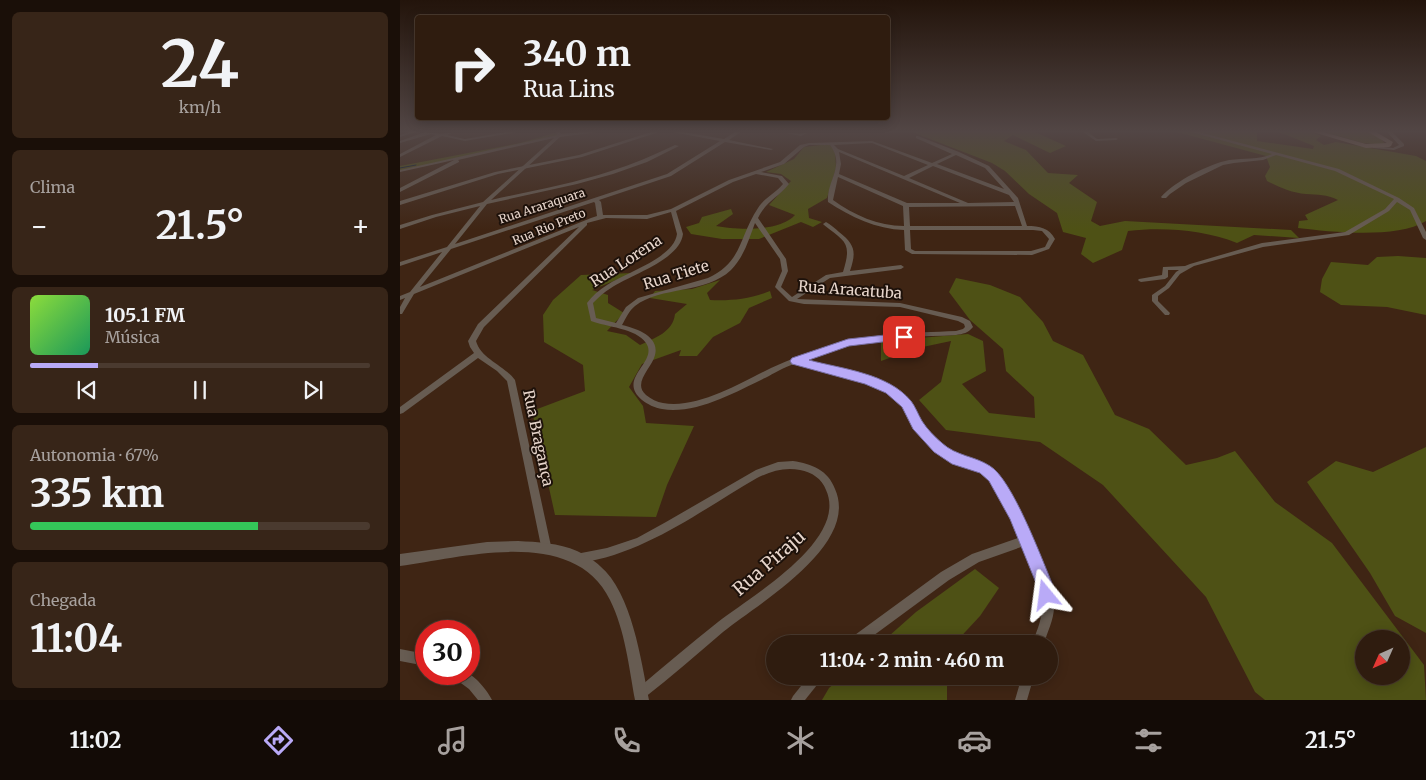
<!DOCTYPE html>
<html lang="pt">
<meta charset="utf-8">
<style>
body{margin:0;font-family:Merriweather,serif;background:#372518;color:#f1f3f6;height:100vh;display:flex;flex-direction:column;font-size:19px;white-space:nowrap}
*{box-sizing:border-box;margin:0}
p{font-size:16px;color:#a7a19e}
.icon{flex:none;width:28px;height:28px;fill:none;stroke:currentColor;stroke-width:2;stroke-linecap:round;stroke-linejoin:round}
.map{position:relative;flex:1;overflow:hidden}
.details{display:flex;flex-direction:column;gap:12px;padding:12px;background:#1a0f08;width:400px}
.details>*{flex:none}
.top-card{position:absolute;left:15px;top:15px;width:475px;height:105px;border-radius:5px;box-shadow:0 2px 12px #0003,0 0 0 1px #4a3a2f;background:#2f1c0f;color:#f1f3f6;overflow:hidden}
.needle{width:32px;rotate:225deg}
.controls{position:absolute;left:955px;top:630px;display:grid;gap:10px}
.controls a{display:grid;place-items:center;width:55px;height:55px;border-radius:50%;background:#2f1c0f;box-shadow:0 2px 12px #0003,0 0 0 1px #4a3a2f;font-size:25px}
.speed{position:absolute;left:15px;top:620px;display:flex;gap:10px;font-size:25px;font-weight:700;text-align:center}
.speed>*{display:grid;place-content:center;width:65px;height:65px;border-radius:50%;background:#2f1c0f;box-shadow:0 2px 12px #0003,0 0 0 1px #4a3a2f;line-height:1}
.speed .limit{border:8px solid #d22;background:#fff;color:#111}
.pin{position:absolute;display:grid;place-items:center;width:42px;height:42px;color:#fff;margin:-21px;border-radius:10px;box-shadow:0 2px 8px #0006}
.me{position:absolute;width:55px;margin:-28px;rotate:344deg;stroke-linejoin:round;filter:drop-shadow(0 0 4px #0008)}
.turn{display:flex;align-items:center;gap:18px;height:105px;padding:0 25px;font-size:22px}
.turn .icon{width:65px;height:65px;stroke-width:2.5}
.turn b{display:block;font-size:35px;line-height:42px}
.big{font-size:38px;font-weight:700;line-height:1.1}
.details .card{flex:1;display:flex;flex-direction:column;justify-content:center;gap:8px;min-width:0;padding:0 18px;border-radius:8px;background:#372518}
.details .dial{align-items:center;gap:0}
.dial b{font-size:65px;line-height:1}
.song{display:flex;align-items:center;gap:15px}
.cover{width:60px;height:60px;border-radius:8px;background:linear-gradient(135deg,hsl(90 70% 55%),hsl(150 70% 35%))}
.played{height:5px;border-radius:2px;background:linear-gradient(90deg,#b9aaf7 20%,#4a3a2f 20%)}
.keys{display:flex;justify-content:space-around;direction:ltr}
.heat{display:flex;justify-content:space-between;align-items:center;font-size:28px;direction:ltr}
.charge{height:8px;border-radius:4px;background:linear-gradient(90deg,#34c759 67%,#4a3a2f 0)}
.trip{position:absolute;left:366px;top:635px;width:292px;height:50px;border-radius:25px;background:#2f1c0f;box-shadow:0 2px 12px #0003,0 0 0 1px #4a3a2f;font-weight:700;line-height:50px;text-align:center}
.menu{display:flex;height:80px;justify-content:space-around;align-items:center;background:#130b06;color:#a7a19e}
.menu .icon{width:35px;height:35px}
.menu .selected{color:#b9aaf7}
.menu b{font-size:22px;color:#f1f3f6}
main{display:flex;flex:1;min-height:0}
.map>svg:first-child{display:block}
</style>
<main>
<section class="details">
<div class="card dial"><b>24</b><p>km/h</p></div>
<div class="card"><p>Clima</p>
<div class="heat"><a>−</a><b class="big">21.5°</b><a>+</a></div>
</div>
<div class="card">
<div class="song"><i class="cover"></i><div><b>105.1 FM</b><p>Música</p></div></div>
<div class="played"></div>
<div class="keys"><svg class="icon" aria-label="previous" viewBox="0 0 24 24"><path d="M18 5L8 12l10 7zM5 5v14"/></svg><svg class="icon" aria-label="pause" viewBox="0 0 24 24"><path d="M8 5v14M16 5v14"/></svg><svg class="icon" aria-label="next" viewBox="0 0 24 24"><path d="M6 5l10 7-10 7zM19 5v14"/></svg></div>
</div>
<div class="card"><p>Autonomia · 67%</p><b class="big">335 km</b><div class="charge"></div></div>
<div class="card"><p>Chegada</p><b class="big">11:04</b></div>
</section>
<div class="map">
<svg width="1026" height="700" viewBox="0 0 1026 700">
<rect width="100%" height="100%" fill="#3f2514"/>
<g fill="#4e5115" fill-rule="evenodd">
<polygon points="158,132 159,136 0,171 0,166 120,143"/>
<path d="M512,132H635L666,146L650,153L613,135L604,141L626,150L648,173L678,175L669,183L697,202L691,221L700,226L725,221L891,230L899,238L854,235L837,243C804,230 764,227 728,231L722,250L693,263L681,254L686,238L663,232L657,213L629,194L605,171L592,163Z"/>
<path d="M777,132H857V141L913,149L914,146L879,132H912L921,136L916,140L924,145L936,142L1016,156L1026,161V221C997,239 932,232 898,228L899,221L908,220L905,215L938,200C926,194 919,195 906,194C892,193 879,187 867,181L865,176L870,167L866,156Z"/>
<path d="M925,132C945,132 974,126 986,145L963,143Z"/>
<path d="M429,144L435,150L436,168L427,198L408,209L409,218L422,222L413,227L401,222L359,239H322L291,234L286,227L299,223L302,217L331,209L333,214L316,226C337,230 380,232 395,215L369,205L391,181L381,174L366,172L394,159L404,147Z"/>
<polygon points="998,256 1026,258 1026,315 987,307 941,305 920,292 922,279 931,262 968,265 977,257"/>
<path d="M233,273L192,290L208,295V303L224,313L207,331L226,335L240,345C255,338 273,332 275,314L287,304L250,298L255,291L292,289L320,280L307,293L310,300C331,301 350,299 370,291L372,298L349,308L340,323L313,337L297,356H279L281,350L242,364L229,387L243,406L246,423L294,426L267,485L256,517L155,515L132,411L185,391L183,365L144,342L143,315L153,300L181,275Z"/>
<path d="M556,278L590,285L620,297L643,322L653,341L683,355L715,415L749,429L786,465L817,458L835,451L875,502L932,543L1024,665L1026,700H865L855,692L806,597L703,485L640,442L546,430L519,400L541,382L551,341L518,348L481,361V341L568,334L583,341L586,371L562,384L589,413L635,418L634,397L606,371L603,349L570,320L549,292ZM964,639H1001V676H964Z"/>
<polygon points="1026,447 1026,633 995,616 970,573 907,482 936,461 973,472"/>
<polygon points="575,569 599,588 580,616 554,644 480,644 516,612"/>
<polygon points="443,676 547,676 547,700 422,700 429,688"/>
</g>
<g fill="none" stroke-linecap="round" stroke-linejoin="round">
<polyline stroke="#011632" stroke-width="1" points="0,168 16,165"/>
<g fill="#675c52" fill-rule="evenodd">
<polygon points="8,132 16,132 0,137 0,135"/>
<polygon points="25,132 41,134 54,132 47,135 65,139 106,132 118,132 65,141 42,136 0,157 0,154 36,135 31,134 0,143 0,141"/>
<path d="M156,132H160L161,134L181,132H198L160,137L91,200C131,191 172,184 211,171C233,164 254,155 275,145L279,146L247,162L213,174L177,184L87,204L55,244L267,174L320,141L272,132H283L324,139L335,132H341L329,140L373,149L371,150L325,142L271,176L199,200L201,202L203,215H247L271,209L329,180L380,162L400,145L409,143L472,141L532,163L552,154L516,138V136H518L559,152L589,166L618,198L627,226C640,226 649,228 655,239L649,249L632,255L512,254L505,250L504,230C476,229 451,217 428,202C426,181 446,166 430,145H409L404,147L384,164L361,172L382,176L389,184C378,198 367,200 358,218L386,259L388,271L381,287L392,297L426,275L443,272C452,243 446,242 424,225L423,224L426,222C431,225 435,228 439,232C456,245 456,253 450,271L501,265L504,267L501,269L430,278L397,299L500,303L562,317L570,321L573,327C568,333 563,334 556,335C524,337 491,336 459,343C440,346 422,353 404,360C439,367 483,373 509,402C514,407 516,415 520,422C525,430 533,438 540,444C554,456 573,457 588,467C612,485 653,577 654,607C654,620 647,632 644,644H632C636,633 641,622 642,610C644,588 632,565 624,546L579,562L549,580L462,644H446L448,640L541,572L572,554L621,537C611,516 597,480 575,469C562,462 546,460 534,450C526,443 518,434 512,424C510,418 508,412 504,407C484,383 448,375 419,369C412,367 404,364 397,364C390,364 376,372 369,376C339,390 297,415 262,409C255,408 247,404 242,400C216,378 259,362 246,343C236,328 206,327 191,321L187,303C192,296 199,290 207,285C225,273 274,258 277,234L271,212L247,219L206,218L187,223V225L84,327L76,341C81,359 104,365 115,380L151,546L150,549L146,551L142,549L141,546L107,381L97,371L78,358L3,413L0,414V407L74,353L70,347L68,341L78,324L179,227L14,294L2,314H0V307L5,298L0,300V296L10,292L42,252L0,266V262L47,247L80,206L36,217L0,229V225L32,215L83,202L154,138L58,160L59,161V162L0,192V188L54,160L0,172V170L157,135ZM472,143L528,165L504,176L438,149L434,145ZM439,152L560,203H507L439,174L441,164ZM556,155L585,168L604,189L537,164ZM533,166L609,195L614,202L568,203L509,178ZM356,174L378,178L383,184C376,193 364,198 358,208C339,236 343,262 308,278L238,298L226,307L216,323L196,318L193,303C199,297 204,292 211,288C230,275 280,260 283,234L276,211L333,182ZM438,177L503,206L504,226C478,226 454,215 433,200ZM194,202L195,203L197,216L191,218L20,287L51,249ZM615,206L622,226H510L509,207ZM355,223L380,259L382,271L375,287L389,301L404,304L500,307L558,321L564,324L565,327L563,329L556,331C512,333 470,333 428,346C408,352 389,360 371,368C340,383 298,409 263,403C257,402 251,399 246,395C232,383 252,368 255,355C260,336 235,328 222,325C226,318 229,311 235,306C261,286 306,294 331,270C344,257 349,239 355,223ZM510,230H633L642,231L649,239L645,247L631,251H515L511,249Z"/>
<polygon points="381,132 400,134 409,132 401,136"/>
<polygon points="683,132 688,132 697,139 716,138 718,139 716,140 696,141"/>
<path d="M791,132H799L939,169L999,198L1014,208L1026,232V240L1023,238L1010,210L997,202L989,211L949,235L863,247L794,266L780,274L769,288L758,296V301L770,313L769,315H765L752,301V295L765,286L776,272L779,270H768V277L765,279L741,282L739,281L738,280L739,279L762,275L763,267L785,266L790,264L862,243L945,232L985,209L994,199L935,171L876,155L863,160L834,163L823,165L786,183L770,194L766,198H762L761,197C775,181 809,164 829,160C844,158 858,160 872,154Z"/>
<polygon points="987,132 992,132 1004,144 1004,146 994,150 973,148 973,147 975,146 993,148 999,145"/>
<path d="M393,461C412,464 428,470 435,489C460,545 359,603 323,632C297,654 271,677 244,698L241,700L236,698L234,694L236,690C263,667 290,644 318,622C350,597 449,540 426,490C422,479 412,472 400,470C385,467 371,471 357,478C300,511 246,553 180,563L176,562L175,558L176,554L207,548L237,538L266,522L356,470L378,462Z"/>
<polygon points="0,649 26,654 26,666 0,661"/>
<path d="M52,674C56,674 64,672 68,674C76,676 89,693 92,700H78L69,689L54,678Z"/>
<polygon points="409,676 423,676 421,680 405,700 391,700 393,696"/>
<polygon points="622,676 634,676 627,700 615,700"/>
</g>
<g fill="#675c52" fill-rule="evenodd">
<polygon points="251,132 259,132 182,157 98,174 0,205 0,201 95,172 179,155"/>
<path d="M118,541C137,542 159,543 177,551C185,555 194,560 200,566C232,593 241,660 249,700H235C229,667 225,630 210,600C174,526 64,557 0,566V554L87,542Z"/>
</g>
<polygon fill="#897666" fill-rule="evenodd" points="913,132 923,132 966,144 987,143 968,132 976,132 993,142 991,146 989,147 966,148"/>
</g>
<linearGradient id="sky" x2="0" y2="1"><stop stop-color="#23140b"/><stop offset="0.57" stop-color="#524645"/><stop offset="1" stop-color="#524645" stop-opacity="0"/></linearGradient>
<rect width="1026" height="230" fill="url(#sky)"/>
<path fill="#b9aaf7" stroke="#786ea1" d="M504,333L508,334V339L449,346L409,360C442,369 488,373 511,401C515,406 518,414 522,421C527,429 535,437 542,443C556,456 575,456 590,466C612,479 641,557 652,583L655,595L652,601L646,603L640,601L636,583L610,519L589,481L580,473L552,464L534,452L513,429L502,407L486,393L465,384L392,364L390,361L392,358L448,339Z"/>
<g text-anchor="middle" stroke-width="4" stroke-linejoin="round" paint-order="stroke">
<g font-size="12" fill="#e7d5cb" stroke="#1d110a">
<text transform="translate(142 206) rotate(-18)" y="4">Rua Araraquara</text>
<text transform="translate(149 227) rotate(-22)" y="4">Rua Rio Preto</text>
</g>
<g font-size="15" fill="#e7d5cb" stroke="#1d110a">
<text transform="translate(226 261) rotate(-33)" y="5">Rua Lorena</text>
<text transform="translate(276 275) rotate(-17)" y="5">Rua Tiete</text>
<text transform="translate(450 290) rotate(4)" y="5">Rua Aracatuba</text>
<text transform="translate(138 438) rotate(78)" y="5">Rua Bragança</text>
</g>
<g font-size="18" fill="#e7d5cb" stroke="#1d110a">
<text transform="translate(369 563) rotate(-41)" y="6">Rua Piraju</text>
</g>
</g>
</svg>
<div class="controls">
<a><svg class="needle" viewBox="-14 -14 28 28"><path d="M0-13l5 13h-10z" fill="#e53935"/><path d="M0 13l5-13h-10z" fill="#a7a19e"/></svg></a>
</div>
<div class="speed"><div class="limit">30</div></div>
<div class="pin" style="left:504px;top:337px;background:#d93025"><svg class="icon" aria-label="arrive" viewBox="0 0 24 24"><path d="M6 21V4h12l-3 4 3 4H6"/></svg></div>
<svg class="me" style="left:646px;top:595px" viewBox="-20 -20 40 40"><path d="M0-17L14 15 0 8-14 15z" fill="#b9aaf7" stroke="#fff" stroke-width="4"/></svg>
<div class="trip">11:04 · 2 min · 460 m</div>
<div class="top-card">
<div class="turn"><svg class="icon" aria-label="right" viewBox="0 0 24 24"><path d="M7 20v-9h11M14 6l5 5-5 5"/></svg><div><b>340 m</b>Rua Lins</div></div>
</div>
</div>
</main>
<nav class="menu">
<b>11:02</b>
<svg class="icon selected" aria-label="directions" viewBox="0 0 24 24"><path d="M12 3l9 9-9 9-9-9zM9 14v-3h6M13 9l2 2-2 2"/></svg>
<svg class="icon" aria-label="music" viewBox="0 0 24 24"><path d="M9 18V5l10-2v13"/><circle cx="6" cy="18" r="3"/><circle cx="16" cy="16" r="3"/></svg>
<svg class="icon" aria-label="phone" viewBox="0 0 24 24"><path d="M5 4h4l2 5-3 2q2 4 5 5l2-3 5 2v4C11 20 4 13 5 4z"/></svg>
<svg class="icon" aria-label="climate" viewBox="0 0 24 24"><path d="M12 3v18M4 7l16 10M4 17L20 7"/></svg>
<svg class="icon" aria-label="car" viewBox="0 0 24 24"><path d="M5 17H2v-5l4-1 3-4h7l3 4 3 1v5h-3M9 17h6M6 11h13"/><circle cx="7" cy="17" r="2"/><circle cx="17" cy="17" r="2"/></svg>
<svg class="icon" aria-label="filters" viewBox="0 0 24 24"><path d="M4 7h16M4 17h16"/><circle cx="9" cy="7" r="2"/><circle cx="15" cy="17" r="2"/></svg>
<b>21.5°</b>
</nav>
